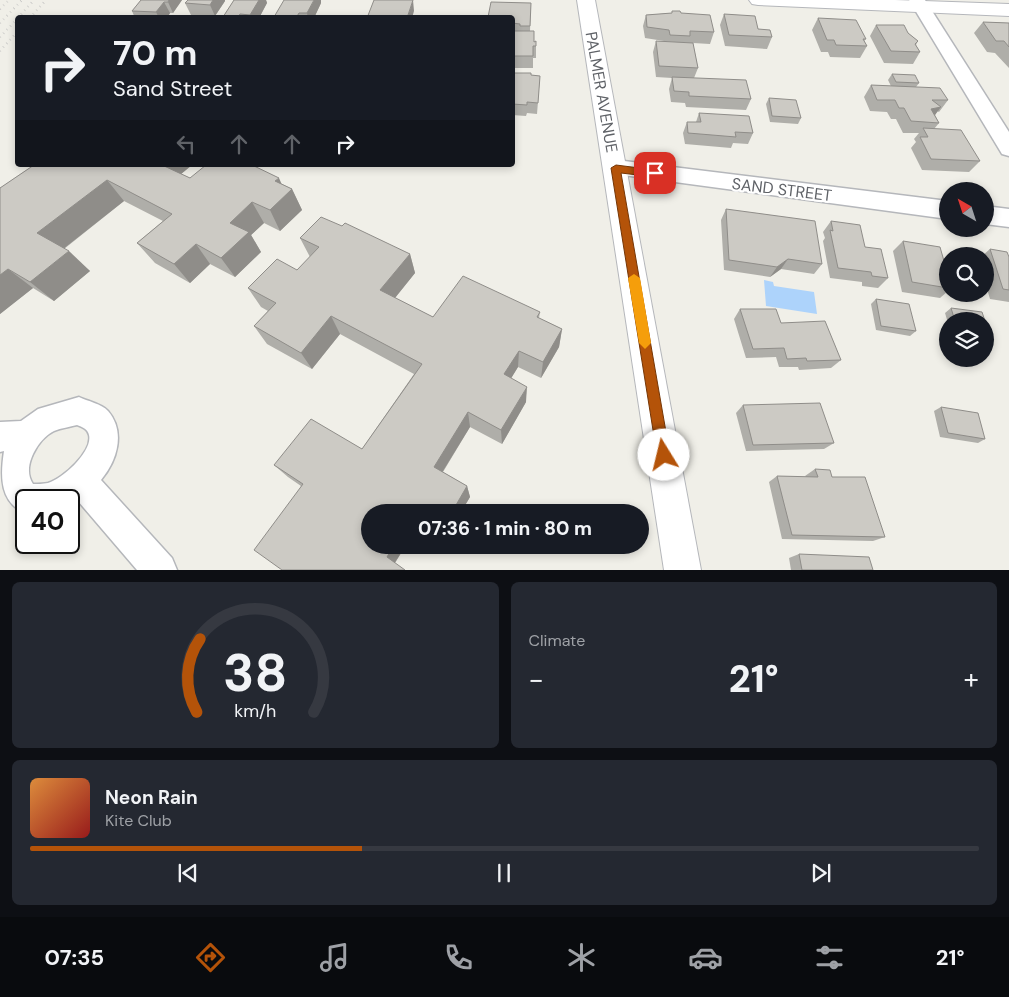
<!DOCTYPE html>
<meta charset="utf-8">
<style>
body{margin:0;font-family:"DM Sans",sans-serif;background:#242831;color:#f1f3f6;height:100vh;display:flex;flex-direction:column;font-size:19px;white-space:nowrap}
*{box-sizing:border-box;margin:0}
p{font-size:16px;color:#9ea1a6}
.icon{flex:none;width:28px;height:28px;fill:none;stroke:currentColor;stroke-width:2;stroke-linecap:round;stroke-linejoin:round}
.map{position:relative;height:570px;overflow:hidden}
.details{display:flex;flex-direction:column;gap:12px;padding:12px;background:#0d0f14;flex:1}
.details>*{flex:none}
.guide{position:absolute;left:15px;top:15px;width:500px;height:152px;border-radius:5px;box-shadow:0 2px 8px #0003;background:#171b24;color:#f1f3f6;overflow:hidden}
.needle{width:32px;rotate:321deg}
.buttons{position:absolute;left:939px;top:182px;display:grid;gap:10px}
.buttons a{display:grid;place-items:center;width:55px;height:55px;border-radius:50%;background:#171b24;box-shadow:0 2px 8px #0003;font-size:25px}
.speed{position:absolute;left:15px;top:489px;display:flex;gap:10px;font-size:25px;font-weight:700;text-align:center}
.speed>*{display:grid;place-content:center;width:65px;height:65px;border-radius:50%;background:#171b24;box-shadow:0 2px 8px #0003;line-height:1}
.speed .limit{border:2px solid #111;border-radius:8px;background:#fff;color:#111}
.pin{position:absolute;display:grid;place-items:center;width:42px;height:42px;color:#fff;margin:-21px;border-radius:10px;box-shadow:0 2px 8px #0006}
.me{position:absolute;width:55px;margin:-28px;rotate:351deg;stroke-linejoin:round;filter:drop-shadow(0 0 4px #0008)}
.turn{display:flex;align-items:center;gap:18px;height:105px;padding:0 15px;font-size:22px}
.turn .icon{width:65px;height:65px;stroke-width:2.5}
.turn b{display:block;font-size:35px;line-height:42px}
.lanes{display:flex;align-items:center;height:48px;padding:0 15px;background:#0003;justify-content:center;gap:25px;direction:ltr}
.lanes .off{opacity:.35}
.big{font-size:38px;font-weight:800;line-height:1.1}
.details .card{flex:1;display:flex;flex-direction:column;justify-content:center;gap:8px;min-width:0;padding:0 18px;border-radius:8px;background:#242831}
.details .dial{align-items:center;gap:0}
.dial svg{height:130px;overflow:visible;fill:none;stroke:#363941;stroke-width:7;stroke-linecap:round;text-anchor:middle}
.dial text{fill:#f1f3f6;stroke:none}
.song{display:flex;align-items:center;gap:15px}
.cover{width:60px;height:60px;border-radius:8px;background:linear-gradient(135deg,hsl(30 70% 55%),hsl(0 70% 35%))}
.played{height:5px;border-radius:2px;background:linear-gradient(90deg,#b45309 35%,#363941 35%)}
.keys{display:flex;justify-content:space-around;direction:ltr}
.heat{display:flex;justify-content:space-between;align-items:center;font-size:28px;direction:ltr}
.details .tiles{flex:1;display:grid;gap:12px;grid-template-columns:1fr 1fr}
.card:last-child{grid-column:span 2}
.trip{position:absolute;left:361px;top:504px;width:288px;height:50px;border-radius:25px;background:#171b24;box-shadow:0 2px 8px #0003;font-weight:800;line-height:50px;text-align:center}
.menu{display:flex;height:80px;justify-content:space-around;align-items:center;background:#090b0e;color:#9ea1a6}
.menu .icon{width:35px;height:35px}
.menu .selected{color:#b45309}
.menu b{font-size:22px;color:#f1f3f6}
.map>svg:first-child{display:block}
</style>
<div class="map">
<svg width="1009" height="570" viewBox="0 0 1009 570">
<rect width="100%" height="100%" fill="#f0efe8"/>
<polygon fill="#add3fb" points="764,280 773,282 774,286 814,292 817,314 766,306"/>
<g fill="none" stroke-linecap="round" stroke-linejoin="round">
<defs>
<g id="minor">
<polygon points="909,0 925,0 1009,132 1009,156 1002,154"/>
<polygon points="616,160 948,201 948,219 608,173 605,168 608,163"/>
<polygon points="985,206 1009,209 1009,227 985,224"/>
<path d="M79,397C87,401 102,404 108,411C126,432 117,461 101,480L172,558L177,570H137L78,501L69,506V500H26V514C0,502 0,478 4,451L0,452V422L21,421L38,409ZM77,425C82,427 88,429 89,435C93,451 63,479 48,483C43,484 37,484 33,484C21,467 38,439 54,431C61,428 70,427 77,425Z"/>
</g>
<g id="tertiary">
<polygon points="577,0 595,0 701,570 664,570"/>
<polygon points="749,0 895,0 1009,4 1009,16 758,5 752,4"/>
</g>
</defs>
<use href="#minor" stroke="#b5b7bb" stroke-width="3"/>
<use href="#tertiary" stroke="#b5b7bb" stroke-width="2"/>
<use href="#minor" fill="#fff" fill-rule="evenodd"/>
<use href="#tertiary" fill="#fff" fill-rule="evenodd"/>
<g stroke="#b6b6b7" stroke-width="2.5" stroke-dasharray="0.5 4.5" stroke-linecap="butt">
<polyline points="0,9 9,0"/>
<polyline points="18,18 34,0"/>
<polyline points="30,18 46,0"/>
<polyline points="0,23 22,0"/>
<polyline points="0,37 18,18"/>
<polyline points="0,51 18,31"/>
</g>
</g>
<g fill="#afaea9">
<polygon points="141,0 182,0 173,13 170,13 167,18 135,18 132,11"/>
<polygon points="234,0 266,0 267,3 259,18 223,18 223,17"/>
<polygon points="225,1 215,16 191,15 185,3"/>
<polygon points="321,3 314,18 274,17"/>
<polygon points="531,3 530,31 534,42 536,41 536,58 533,58 533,68 512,68 512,18"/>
<polygon points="672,11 681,13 714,32 710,44 693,43 698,68 694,78 751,99 746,110 686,107 685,103 671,102 669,89 672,78 656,77 653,52 656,41 664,41 645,38 643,26 646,15 672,13"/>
<polygon points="724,14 758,29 772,37 767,49 725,46 720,25"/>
<polygon points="818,18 866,39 864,41 867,46 860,58 830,57 828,52 821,52 812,30"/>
<polygon points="983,22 1009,23 1009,68 995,53 987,52 974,33"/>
<polygon points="876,25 908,33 918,41 916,45 920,52 913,64 884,63 870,36"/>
<polygon points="512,73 540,76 537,114 527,113 526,116 512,115"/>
<polygon points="892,74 919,83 916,87 948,100 939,112 937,111 935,115 939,123 934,129 980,161 969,172 922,170 911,148 916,142 914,139 919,133 903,133 896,119 891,119 887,112 870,111 864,97 871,85 891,86 888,80"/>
<polygon points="769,98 801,118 798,124 770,122 766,104"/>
<polygon points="699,113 753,133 748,144 733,143 731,148 685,144 683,133 687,122 696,122"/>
<polygon points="34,165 192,165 181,174 190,178 282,184 292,189 302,210 280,231 264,223 251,235 261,252 235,277 210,264 190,283 155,263 137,243 163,221 124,201 64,249 90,271 54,301 33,288 0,314 0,188"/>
<polygon points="726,209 822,264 814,274 781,269 770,277 724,270 721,220"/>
<polygon points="831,221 865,247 888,278 878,288 862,286 862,282 830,278 823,241 825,238 823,232"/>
<polygon points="342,226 410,254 415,273 395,298 433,317 540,312 539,318 562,329 559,347 541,378 518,367 511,378 526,402 502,444 470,427 443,472 467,486 470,497 461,512 370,512 406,545 395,563 282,570 301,486 288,477 274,465 362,449 414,374 340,334 312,369 267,344 254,326 268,311 261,307 248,288 297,270 310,257 300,238"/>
<polygon points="903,241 948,275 948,291 940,298 902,292 893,251"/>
<polygon points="990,249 1009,257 1009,302 990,299 985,282 985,256 982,256"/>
<polygon points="876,299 916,331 910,336 876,330 871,304"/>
<polygon points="951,308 985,321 948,321 948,323 945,313"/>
<polygon points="740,309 781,323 841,360 831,368 799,370 798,367 779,367 776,357 746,358 734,319"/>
<polygon points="985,322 991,340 985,344"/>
<polygon points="743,405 834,443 824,449 746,451 736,413"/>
<polygon points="941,407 985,439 978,443 940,437 934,411"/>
<polygon points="815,469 832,477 885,537 873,541 782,539 769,482 777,476 806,477 805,476"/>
<polygon points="799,554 873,570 791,570 789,558"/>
</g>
<g fill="#8f8d89">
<polygon points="169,0 182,0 173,13 168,2"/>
<polygon points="213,0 225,0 225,1 215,16 210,5"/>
<polygon points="259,0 266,0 267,3 259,18 251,18 250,15"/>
<polygon points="314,0 321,0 321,3 314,18 308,18 307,13"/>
<polygon points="413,0 414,11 412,18 407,18"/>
<polygon points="164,2 170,13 167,18 159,18 156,12"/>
<polygon points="941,107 932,119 931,109"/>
<polygon points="157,165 192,165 170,183"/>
<polygon points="279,178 286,194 292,189 302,210 280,231 270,210 275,181"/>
<polygon points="107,180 124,201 58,253 37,233"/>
<polygon points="252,202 264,223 251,235 261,252 235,277 221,258 230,223"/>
<polygon points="196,244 210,264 190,283 174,264"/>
<polygon points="69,251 90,271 54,301 30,282"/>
<polygon points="410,254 415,273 386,309 380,290"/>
<polygon points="788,259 781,269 770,277 777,267"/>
<polygon points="8,269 33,288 0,314 0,275"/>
<polygon points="331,316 340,334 312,369 301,353"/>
<polygon points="562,329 559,347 541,378 543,362"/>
<polygon points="519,351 518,367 504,390 504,374"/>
<polygon points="527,387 526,402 502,444 501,430"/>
<polygon points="468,412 470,427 438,479 434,467"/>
<polygon points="467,486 470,497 461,512 452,512"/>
<polygon points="394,545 406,545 394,564 387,557"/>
</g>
<g fill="#cccac4" stroke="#8f8d89">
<polygon points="141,0 169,0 168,2 164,2 156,12 132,11"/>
<polygon points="188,0 213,0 210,5 185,3"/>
<polygon points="234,0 259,0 250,15 240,14 238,17 223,17"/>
<polygon points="284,0 314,0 307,13 299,13 296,18 274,17"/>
<polygon points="374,0 413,0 407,18 367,18"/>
<polygon points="491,2 531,3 530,26 520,26 520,24 512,23 512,18 488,17"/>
<polygon points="672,11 680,11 681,13 710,15 714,32 690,31 690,36 670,35 669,30 647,27 646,15 672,13"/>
<polygon points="724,14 755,16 758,29 770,30 772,37 729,35"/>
<polygon points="818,18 856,20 866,39 863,39 867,46 836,45 834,40 827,40"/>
<polygon points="983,22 1009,23 1009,47 1004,41 996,41"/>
<polygon points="876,25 904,25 908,33 918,41 915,44 920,52 891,51"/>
<polygon points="512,31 534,31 534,42 536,41 536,46 533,46 533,56 512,56"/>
<polygon points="656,41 693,43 698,68 659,66"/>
<polygon points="512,73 531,73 531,75 540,76 538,103 527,102 527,105 512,104"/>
<polygon points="892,74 915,75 919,83 896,82"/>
<polygon points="672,77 746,80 751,99 689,96 689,92 674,91"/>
<polygon points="871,85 940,88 948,100 932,100 941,107 931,109 939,123 911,121 904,108 899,108 895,100 877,100"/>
<polygon points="769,98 796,100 801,118 772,116"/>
<polygon points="699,113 749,116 753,133 735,132 736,137 688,133 687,122 701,122"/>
<polygon points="923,128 961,130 980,161 931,159 920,137 928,137"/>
<polygon points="34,165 162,165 190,178 206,165 252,165 279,178 275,181 292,189 270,210 252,202 230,223 249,232 221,258 196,244 174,264 137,243 172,214 107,180 37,233 69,251 30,282 8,269 0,275 0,188"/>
<polygon points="726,209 815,221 822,264 788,259 777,267 729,260"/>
<polygon points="321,217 342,226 345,223 410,254 380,290 433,317 463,276 540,312 537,317 562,329 543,362 519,351 504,374 527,387 501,430 468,412 434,467 467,486 452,512 370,512 370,545 394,545 387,557 405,570 282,570 254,550 303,484 274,465 311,419 362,449 422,364 331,316 301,353 254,326 276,303 248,288 277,259 297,270 319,247 300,238"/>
<polygon points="831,221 860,225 865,247 881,249 888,278 872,276 871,272 838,268 830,230 833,231"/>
<polygon points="903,241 940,247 948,275 948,288 912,282"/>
<polygon points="990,249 1007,252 1009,257 1009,290 1003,289"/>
<polygon points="876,299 909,304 916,331 881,326"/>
<polygon points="951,308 982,312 985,321 955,321"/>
<polygon points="740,309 776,309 781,323 825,321 841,360 807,361 806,358 787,359 784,348 753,349"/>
<polygon points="985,322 991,340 985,339"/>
<polygon points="820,403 834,443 753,445 743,405"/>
<polygon points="941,407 978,413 985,439 948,433"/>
<polygon points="815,469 830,470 832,477 865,477 885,537 792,535 777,476 818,477"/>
<polygon points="799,554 869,557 873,570 802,570"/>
</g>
<polygon fill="#b45309" stroke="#753606" points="616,165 655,170 660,173 655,177 621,173 670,455 668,460 664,462 659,460 657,455 611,168"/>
<polygon fill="#f59e0b" points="634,274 640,278 651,343 645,349 639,343 628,278"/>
<g text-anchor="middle" stroke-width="4.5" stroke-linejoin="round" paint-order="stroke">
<g font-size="16" fill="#5f6267" stroke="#fff">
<text transform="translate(602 92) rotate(80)" y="6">PALMER AVENUE</text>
<text transform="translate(782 189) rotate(7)" y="6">SAND STREET</text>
</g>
</g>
</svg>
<div class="buttons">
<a><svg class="needle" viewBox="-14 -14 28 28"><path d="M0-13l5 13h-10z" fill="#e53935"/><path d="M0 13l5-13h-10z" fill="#9ea1a6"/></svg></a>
<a><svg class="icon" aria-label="search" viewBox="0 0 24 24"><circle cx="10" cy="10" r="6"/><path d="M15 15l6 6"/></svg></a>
<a><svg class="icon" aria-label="layers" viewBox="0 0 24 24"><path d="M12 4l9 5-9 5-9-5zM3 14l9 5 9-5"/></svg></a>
</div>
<div class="speed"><div class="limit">40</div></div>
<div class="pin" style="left:655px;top:173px;background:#d93025"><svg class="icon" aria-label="arrive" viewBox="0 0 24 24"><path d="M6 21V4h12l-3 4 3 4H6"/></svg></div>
<svg class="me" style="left:664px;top:455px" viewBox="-20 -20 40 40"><circle r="19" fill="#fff"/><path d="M0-13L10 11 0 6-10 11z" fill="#b45309"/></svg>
<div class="trip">07:36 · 1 min · 80 m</div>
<div class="guide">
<div class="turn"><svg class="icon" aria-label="right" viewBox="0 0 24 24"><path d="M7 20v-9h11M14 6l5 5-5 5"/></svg><div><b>70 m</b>Sand Street</div></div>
<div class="lanes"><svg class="icon off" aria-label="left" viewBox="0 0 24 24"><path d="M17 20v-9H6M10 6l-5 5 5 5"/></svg><svg class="icon off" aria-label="ahead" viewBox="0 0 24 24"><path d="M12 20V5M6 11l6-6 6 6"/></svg><svg class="icon off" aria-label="ahead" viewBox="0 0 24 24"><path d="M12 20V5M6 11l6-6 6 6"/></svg><svg class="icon" aria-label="right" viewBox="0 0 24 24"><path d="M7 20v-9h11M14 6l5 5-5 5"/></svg></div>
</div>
</div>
<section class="details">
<div class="tiles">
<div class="card dial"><svg viewBox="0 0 100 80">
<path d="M14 69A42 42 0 1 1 86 69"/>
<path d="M14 69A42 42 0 0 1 16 24" stroke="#b45309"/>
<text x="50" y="56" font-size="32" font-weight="700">38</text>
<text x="50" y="72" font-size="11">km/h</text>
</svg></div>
<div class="card"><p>Climate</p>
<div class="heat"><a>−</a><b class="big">21°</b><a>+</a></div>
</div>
<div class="card">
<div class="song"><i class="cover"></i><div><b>Neon Rain</b><p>Kite Club</p></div></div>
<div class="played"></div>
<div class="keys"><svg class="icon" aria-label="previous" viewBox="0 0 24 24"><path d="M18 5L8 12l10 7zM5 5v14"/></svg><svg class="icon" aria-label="pause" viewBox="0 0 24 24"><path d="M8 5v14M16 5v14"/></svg><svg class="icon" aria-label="next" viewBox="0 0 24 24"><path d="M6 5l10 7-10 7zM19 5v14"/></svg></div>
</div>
</div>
</section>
<nav class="menu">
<b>07:35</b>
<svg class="icon selected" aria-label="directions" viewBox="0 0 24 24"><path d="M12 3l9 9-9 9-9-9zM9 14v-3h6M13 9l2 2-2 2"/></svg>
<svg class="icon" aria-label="music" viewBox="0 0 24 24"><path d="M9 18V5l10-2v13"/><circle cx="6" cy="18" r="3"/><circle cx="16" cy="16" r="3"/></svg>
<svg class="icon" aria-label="phone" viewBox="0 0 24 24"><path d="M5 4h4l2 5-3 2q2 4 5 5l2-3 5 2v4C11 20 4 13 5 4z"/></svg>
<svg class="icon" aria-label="climate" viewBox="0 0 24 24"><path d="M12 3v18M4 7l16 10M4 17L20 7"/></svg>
<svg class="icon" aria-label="car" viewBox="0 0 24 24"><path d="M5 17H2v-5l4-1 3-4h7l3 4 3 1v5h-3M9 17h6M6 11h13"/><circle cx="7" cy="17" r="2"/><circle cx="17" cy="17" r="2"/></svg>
<svg class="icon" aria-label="filters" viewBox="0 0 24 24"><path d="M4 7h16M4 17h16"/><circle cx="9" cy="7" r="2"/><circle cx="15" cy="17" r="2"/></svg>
<b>21°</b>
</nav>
